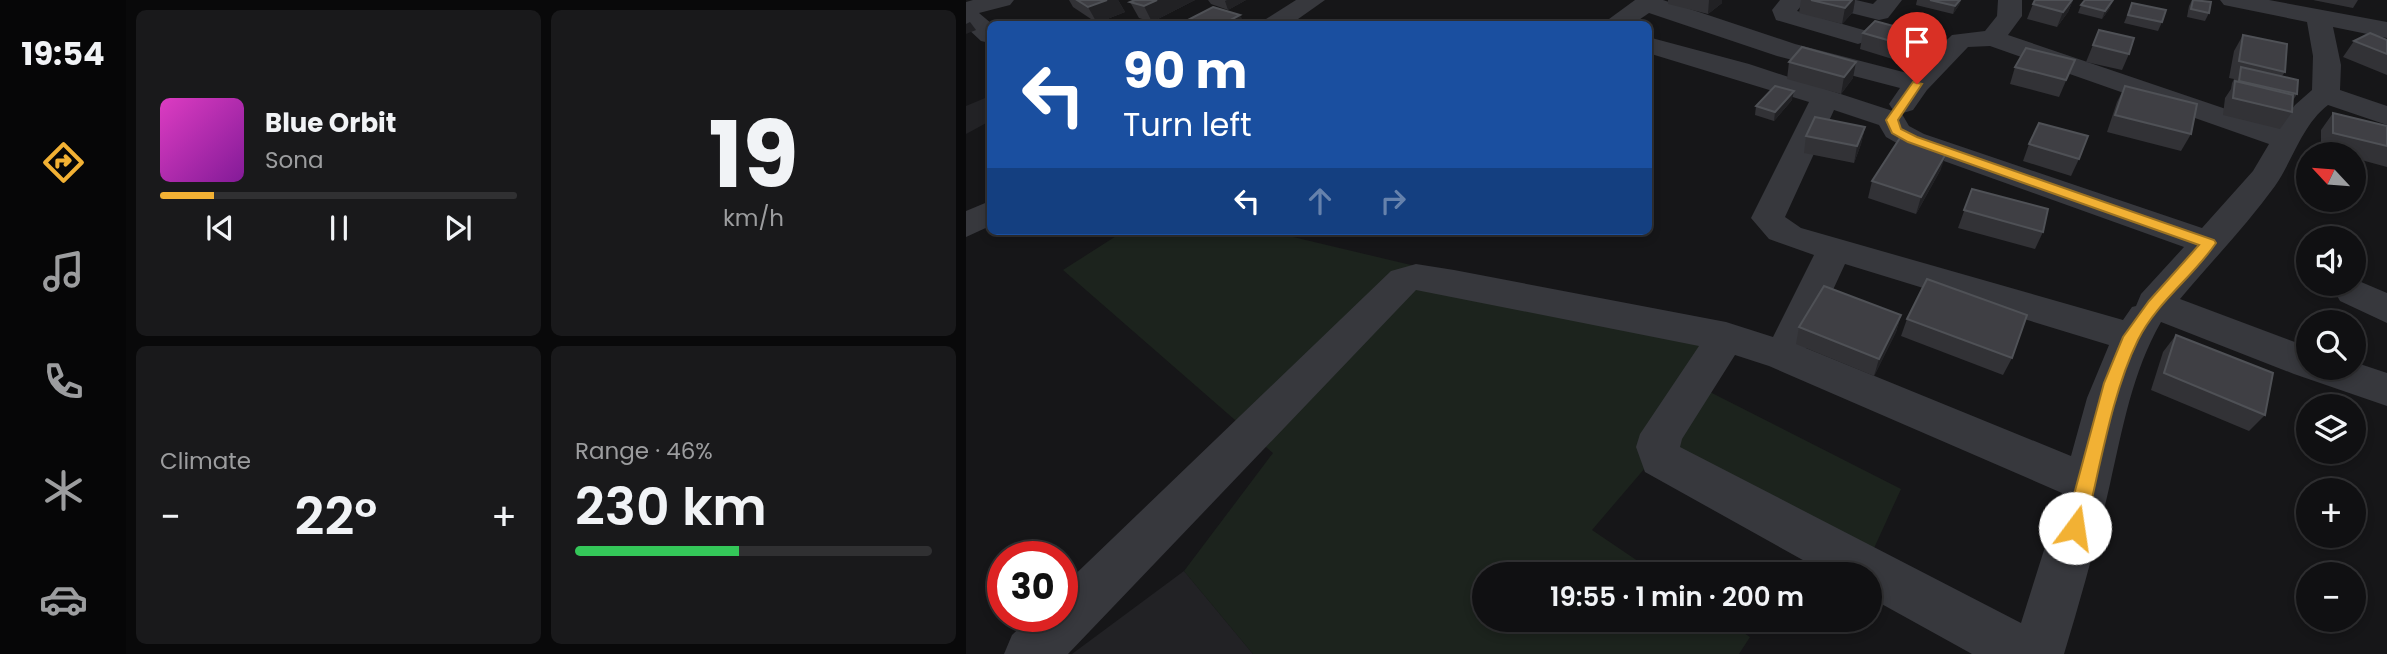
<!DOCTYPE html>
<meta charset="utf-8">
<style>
body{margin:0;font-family:Poppins,sans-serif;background:#19191b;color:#f1f3f6;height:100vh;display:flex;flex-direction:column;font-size:26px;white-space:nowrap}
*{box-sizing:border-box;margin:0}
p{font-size:23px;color:#9c9d9f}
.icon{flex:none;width:38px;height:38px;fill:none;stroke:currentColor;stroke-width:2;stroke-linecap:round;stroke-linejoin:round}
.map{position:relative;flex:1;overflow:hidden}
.side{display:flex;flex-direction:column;gap:10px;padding:10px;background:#09090a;width:840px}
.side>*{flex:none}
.guide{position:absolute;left:21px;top:21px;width:665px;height:214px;border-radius:10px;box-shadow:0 4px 10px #0003,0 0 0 2px #303032;background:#1a4fa0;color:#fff;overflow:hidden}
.needle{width:46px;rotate:296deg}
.buttons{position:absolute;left:1330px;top:142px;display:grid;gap:14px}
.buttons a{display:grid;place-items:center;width:70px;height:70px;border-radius:50%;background:#101012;box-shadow:0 4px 10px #0003,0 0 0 2px #303032;font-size:35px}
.speed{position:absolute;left:21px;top:541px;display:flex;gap:14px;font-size:35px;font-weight:700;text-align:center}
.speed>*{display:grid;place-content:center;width:91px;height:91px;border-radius:50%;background:#101012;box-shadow:0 4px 10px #0003,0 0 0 2px #303032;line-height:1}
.speed .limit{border:10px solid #d22;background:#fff;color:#111}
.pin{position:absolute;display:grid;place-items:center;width:60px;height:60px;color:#fff;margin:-72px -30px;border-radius:50% 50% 50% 0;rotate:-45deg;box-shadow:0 0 7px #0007}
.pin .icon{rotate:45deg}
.me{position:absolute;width:77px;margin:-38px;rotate:14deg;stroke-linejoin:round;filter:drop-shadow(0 0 5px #0008)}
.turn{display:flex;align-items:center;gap:24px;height:147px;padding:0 21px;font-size:32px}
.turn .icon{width:91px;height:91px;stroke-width:2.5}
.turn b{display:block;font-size:49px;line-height:60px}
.lanes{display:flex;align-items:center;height:66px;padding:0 21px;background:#0003;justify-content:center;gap:35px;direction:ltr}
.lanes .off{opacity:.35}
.big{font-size:52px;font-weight:600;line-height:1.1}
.side .card{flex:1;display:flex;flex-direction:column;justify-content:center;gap:10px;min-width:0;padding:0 24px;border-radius:10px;background:#19191b}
.side .dial{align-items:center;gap:0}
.dial b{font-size:91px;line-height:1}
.song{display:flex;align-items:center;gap:21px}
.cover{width:84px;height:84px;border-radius:10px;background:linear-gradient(135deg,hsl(310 70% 55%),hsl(290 70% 35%))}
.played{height:7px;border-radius:4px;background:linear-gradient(90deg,#f2b134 15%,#303032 15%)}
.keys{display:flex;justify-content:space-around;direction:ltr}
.heat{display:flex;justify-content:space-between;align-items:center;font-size:38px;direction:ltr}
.charge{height:10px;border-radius:5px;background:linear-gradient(90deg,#34c759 46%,#303032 0)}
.side .tiles{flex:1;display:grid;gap:10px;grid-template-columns:repeat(2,1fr)}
.trip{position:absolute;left:506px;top:562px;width:410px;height:70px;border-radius:35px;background:#101012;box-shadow:0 4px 10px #0003,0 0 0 2px #303032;font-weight:600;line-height:70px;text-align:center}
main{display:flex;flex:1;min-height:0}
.tabs{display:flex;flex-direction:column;width:126px;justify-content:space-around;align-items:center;background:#060607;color:#9c9d9f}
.tabs .icon{width:49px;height:49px}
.tabs .on{color:#f2b134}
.tabs b{font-size:32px;color:#f1f3f6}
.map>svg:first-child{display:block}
</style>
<main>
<nav class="tabs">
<b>19:54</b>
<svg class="icon on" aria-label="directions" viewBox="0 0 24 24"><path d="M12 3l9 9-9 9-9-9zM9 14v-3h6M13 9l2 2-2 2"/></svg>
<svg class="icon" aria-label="music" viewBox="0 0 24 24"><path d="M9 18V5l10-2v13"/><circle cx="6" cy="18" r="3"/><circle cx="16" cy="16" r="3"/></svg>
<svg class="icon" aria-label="phone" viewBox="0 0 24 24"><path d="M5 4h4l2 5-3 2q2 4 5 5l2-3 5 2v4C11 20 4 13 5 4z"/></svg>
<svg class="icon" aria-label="climate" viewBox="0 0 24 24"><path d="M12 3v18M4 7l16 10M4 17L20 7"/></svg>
<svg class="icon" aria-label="car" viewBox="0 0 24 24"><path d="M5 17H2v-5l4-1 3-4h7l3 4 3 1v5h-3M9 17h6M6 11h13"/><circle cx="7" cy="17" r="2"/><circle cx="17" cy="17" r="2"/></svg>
</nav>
<section class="side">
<div class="tiles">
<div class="card">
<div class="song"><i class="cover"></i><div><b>Blue Orbit</b><p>Sona</p></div></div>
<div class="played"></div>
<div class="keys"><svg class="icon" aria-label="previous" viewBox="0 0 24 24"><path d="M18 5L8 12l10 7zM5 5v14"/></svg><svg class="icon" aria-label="pause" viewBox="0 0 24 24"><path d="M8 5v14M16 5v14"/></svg><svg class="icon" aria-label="next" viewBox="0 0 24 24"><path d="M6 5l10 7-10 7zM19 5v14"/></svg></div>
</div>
<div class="card dial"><b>19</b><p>km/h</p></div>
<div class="card"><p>Climate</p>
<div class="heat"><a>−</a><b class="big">22°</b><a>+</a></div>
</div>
<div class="card"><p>Range · 46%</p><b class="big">230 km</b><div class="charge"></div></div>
</div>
</section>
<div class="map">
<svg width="1421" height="654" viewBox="0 0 1421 654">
<rect width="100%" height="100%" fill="#161618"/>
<g fill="#222225">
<polygon points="24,96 24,121 0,134 0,106"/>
<polygon points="218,571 287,654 106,654"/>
</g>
<polygon fill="#1c231d" points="158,231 302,231 756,339 740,390 935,489 904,557 691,454 626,530 691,574 518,574 518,620 758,620 784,637 773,654 287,654 218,571 307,453 97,270"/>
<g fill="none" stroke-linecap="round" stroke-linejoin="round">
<g fill="#37383d" fill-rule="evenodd">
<polygon points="7,0 48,0 44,5 13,13 26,24 24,43 15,41 0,27 0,2"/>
<polygon points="330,0 359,0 325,24 297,24 300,19"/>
<path d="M669,0H697L829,44L945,74L986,35L1019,31L1031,16L1032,0H1056V16L1042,35L1313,127L1329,105L1346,90L1347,56L1341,22L1258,5L1254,0H1303L1421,22V38L1367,27L1375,65L1374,90L1421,106V125L1362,105C1336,125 1327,160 1309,186C1280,226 1245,262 1214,299L1342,347V368H1388V362L1421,373V406L1328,374L1195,322C1166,373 1157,427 1144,484C1131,541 1115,598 1098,654H1006L903,597V574H862L679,472L670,447L674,434L733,346L450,290L102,654H38L46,635L66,616H96V587L425,271L450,264L488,270L760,322L807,337L848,255L803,239L785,218L843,102L682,53V37L783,64L936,114L943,126L958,134L1236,228L1287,171L1303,144L1024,46L1002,47L961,90L947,110L937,113L927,110L923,104L934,88L811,56L683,13L667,24H640L643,19ZM868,110L913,125L920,137L936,146L1218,247L1175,294L1170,306L1166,307L1157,320L835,228L819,217ZM879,264L1143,345L1121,398L1105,456L840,348ZM769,355L803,366L1096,493L1055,623L714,447L716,439Z"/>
<polygon points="814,0 840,0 831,11 901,31 905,36 901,41 892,44 810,20 806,10"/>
<polygon points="849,0 890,0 907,4 911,0 936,0 922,18 913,20 853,5"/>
<polygon points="24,201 24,226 0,237 0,211"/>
<polygon points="1388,279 1421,293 1421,323 1374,301 1369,292 1373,284 1388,284"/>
</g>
</g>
<g fill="#323236">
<polygon points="103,0 152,0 159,12 131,23 107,7"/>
<polygon points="169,0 229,0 186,22 173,18 164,2"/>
<polygon points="242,0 280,0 262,10 245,4"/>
<polygon points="702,0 756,0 756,3 742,14 702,4"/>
<polygon points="835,0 889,0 887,12 876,24 833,13"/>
<polygon points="951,0 995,0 993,5 987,14 950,5"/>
<polygon points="1069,0 1107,0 1102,12 1091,27 1061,19 1067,4"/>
<polygon points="1226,0 1236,0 1243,13 1239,21 1221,17 1223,6"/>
<polygon points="1347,0 1392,0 1387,8"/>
<polygon points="1166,3 1196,22 1192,31 1158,23"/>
<polygon points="1115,5 1144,8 1136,19 1112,13"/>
<polygon points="909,21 960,52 949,66 894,49 897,33"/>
<polygon points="1133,30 1163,54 1156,70 1120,62"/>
<polygon points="1277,35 1319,72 1316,76 1331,94 1326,102 1326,112 1314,129 1257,115 1259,98 1265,89 1266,83 1268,79 1263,78 1268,51"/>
<polygon points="1421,40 1421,75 1377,57 1388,41"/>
<polygon points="1109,60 1093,97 1044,84 1049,67"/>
<polygon points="823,62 887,78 875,94 821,79"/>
<polygon points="1159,86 1225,134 1215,151 1141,132 1151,102"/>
<polygon points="826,100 808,121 789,115 790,106"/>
<polygon points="1367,113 1421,126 1421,167 1388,158 1388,154 1371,154 1355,150 1355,130"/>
<polygon points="899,127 895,144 888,163 838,153 840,136"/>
<polygon points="1063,144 1113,159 1105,176 1057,161"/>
<polygon points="975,169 950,214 902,198 906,181"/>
<polygon points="1006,189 1077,232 1069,249 992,228"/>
<polygon points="935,315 930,332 908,376 830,344 833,327"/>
<polygon points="941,319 1046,358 1037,375 935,336"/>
<polygon points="1210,335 1299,415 1283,431 1185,390 1197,352"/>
</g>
<g fill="#212124">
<polygon points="141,0 152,0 159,12 131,23 122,7"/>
<polygon points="191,0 229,0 186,22 178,6"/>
<polygon points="261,0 280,0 262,10 259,1"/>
<polygon points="743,0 756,0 756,3 742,14"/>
<polygon points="886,0 889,0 887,12 876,24 879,8"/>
<polygon points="994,0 995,0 993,5 987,14 989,6"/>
<polygon points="1106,0 1107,0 1102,12 1091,27 1097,12"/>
<polygon points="1147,0 1144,8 1136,19 1139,11"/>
<polygon points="274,15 279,24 257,24"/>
<polygon points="4,22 10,30 0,34 0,24"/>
<polygon points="964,36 960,52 949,66 953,49"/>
<polygon points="890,62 887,78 875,94 878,77"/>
<polygon points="828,91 826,100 808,121 809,112"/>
<polygon points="899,127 895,144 888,163 891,146"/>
<polygon points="981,152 975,169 950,214 955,197"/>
<polygon points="935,315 930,332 908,376 913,359"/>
</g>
<g fill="#3f3f44" stroke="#4f5156" stroke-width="2">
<polygon points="111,0 141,0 122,7"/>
<polygon points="169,0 191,0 178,6 164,2"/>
<polygon points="845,0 886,0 879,8"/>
<polygon points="964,0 994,0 989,6"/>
<polygon points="1069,0 1106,0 1097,12 1067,4"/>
<polygon points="1119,0 1147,0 1139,11 1115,5"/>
<polygon points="1227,0 1245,2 1243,13 1225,9"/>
<polygon points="1166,3 1200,10 1196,22 1162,15"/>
<polygon points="247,7 274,15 257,24 232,24 220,21"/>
<polygon points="909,21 964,36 953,49 897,33"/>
<polygon points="1133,30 1168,38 1163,54 1127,45"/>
<polygon points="1404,33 1421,40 1421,54 1388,41"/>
<polygon points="1277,35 1321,44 1319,72 1273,61"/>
<polygon points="836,47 890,62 878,77 823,62"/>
<polygon points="1060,48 1109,60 1100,80 1049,67"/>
<polygon points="1275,67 1332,80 1331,94 1273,81"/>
<polygon points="1269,81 1327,95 1326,112 1267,98"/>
<polygon points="809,86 828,91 809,112 790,106"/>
<polygon points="1159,86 1231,104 1225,134 1149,115"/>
<polygon points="1367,113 1421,126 1421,146 1367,133"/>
<polygon points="849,117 899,127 891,146 840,136"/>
<polygon points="1073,123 1122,136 1113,159 1063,144"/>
<polygon points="934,138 981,152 955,197 906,181"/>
<polygon points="1006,189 1082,209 1077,232 998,210"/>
<polygon points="961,279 1061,315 1046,358 941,319"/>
<polygon points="858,286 935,315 913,359 833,327"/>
<polygon points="1210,335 1307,373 1299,415 1198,373"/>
</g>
<path fill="#f2b134" stroke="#9d7322" stroke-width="2" d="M947,82L956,84L932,120L935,129L951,137L1248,240L1250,243C1227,277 1190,303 1172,340C1145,395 1134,469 1119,528L1116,535L1109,537L1102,535L1099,528L1138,383L1157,337L1183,301L1233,245L942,142L926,133L920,120Z"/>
</svg>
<div class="buttons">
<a><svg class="needle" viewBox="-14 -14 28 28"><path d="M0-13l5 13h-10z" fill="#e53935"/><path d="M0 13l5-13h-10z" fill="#9c9d9f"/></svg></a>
<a><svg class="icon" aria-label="sound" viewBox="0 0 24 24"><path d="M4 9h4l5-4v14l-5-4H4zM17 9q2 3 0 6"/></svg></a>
<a><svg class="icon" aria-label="search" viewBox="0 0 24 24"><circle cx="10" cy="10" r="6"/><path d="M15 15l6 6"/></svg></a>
<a><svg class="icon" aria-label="layers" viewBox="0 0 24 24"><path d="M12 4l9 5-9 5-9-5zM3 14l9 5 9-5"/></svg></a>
<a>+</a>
<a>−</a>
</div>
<div class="speed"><div class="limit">30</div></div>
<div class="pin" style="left:951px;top:84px;background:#d93025"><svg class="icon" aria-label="arrive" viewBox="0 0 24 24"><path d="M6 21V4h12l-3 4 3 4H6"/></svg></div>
<svg class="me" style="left:1109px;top:528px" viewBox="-20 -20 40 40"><circle r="19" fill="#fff"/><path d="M0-13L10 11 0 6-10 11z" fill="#f2b134"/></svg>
<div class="trip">19:55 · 1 min · 200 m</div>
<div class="guide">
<div class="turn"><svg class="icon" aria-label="left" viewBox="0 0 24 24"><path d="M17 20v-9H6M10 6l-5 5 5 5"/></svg><div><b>90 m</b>Turn left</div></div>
<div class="lanes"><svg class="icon" aria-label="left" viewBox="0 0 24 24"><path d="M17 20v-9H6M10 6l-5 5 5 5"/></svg><svg class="icon off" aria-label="ahead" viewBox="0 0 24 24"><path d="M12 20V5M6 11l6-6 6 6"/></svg><svg class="icon off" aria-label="right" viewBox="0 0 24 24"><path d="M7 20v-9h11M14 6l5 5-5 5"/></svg></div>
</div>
</div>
</main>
